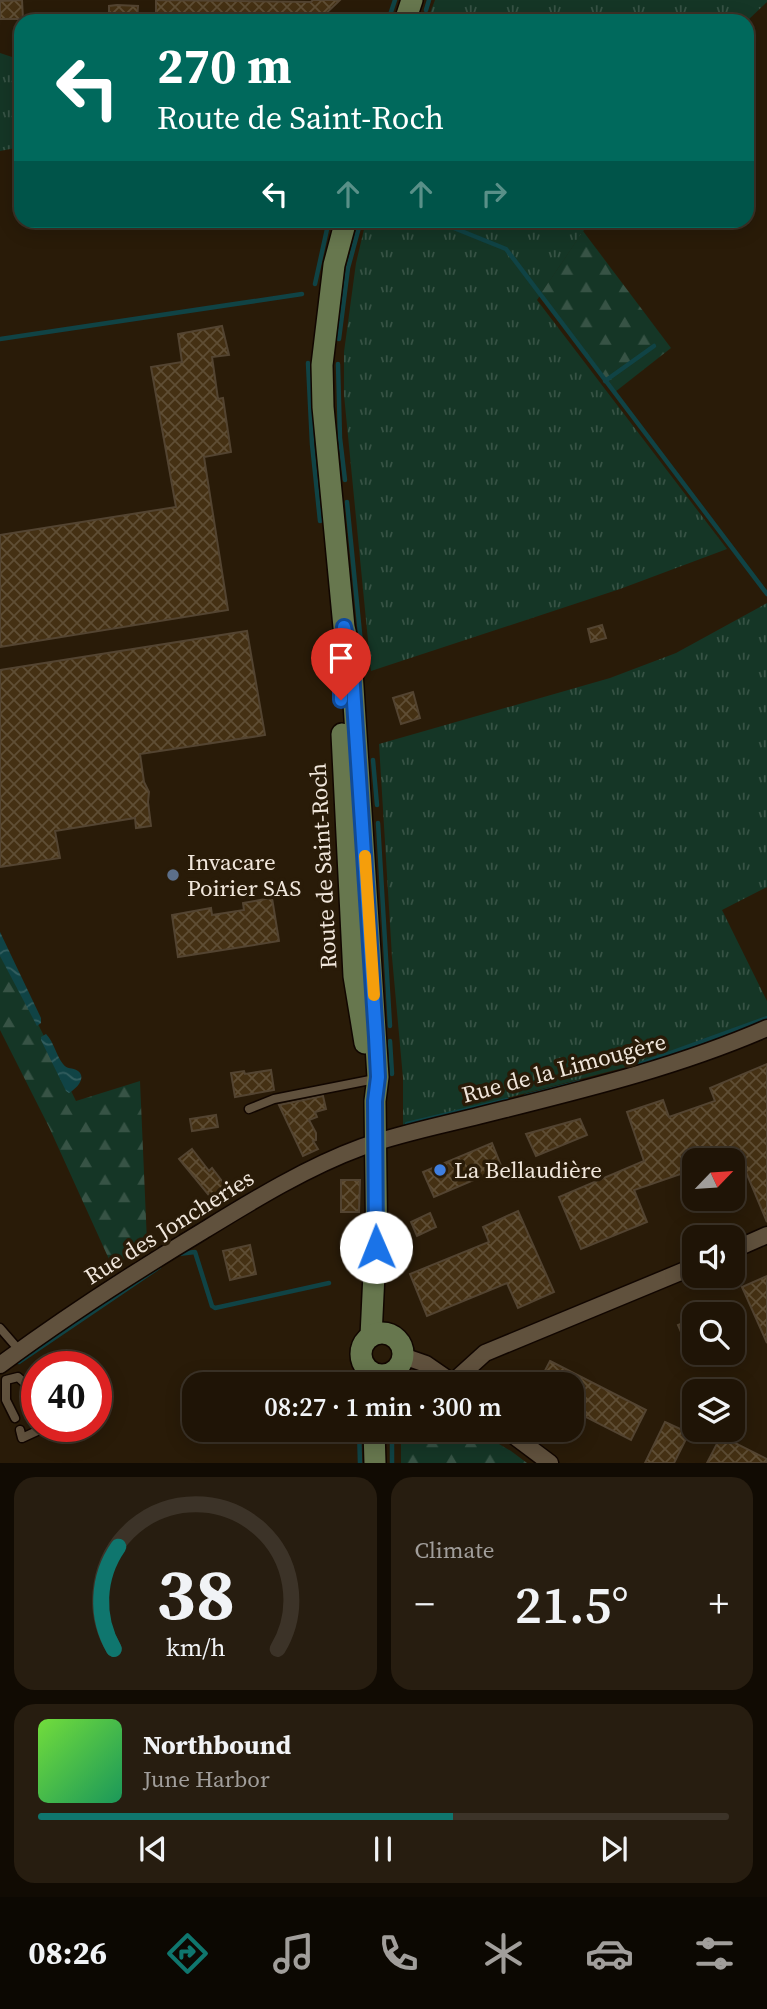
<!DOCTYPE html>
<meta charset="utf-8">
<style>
body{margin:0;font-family:"Source Serif 4",serif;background:#271d10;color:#f1f3f6;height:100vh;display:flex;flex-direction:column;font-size:26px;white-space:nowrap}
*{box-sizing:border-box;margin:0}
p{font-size:23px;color:#a19e9b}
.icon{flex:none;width:38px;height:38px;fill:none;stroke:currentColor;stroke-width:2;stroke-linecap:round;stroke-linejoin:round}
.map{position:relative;height:1463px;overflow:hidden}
.sheet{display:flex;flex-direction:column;gap:14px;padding:14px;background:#110b03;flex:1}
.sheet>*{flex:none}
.hud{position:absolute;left:14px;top:14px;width:740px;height:214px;border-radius:21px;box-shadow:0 4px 18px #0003,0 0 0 2px #3c3328;background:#00695c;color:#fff;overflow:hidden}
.needle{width:46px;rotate:65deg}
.fabs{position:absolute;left:682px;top:1148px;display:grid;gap:14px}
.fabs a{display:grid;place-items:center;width:63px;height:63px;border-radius:14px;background:#1f1406;box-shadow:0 4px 18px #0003,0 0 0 2px #3c3328;font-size:35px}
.speed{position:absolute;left:21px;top:1351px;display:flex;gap:14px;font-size:35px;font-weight:700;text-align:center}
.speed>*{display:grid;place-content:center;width:91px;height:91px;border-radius:50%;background:#1f1406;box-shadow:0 4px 18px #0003,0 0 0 2px #3c3328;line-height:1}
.speed .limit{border:10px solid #d22;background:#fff;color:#111}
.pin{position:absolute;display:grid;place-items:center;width:60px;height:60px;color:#fff;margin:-72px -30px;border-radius:50% 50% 50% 0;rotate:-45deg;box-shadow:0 0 7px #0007}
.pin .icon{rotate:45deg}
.me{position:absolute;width:77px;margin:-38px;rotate:359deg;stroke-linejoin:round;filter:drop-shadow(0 0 5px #0008)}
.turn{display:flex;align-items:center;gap:24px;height:147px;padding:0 28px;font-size:32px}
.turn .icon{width:91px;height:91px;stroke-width:2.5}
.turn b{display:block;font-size:49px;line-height:60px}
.lanes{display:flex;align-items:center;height:66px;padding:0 28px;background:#0003;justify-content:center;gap:35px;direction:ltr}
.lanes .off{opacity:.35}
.big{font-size:52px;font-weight:600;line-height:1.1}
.sheet .widget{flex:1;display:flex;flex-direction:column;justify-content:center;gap:10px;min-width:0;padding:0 24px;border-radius:21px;background:#271d10}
.sheet .dial{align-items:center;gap:0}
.dial svg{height:182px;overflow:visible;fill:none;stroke:#3c3328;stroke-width:7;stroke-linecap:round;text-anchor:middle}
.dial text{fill:#f1f3f6;stroke:none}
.song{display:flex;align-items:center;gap:21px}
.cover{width:84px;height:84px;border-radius:10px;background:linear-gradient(135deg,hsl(100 70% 55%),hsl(150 70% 35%))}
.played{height:7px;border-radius:4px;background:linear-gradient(90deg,#0f766e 60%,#3c3328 60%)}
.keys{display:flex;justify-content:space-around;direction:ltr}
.heat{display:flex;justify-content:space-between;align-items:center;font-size:38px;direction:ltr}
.sheet .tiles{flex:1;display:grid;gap:14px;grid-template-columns:1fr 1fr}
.widget:last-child{grid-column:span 2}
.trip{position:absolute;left:182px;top:1372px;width:402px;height:70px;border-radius:21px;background:#1f1406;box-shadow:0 4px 18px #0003,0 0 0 2px #3c3328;font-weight:600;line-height:70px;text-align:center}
.tab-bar{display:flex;height:112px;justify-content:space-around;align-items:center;background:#0c0802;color:#a19e9b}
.tab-bar .icon{width:49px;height:49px}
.tab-bar .current{color:#0f766e}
.tab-bar b{font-size:32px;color:#f1f3f6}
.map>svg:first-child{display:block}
</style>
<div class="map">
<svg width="767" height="1463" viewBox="0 0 767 1463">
<defs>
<pattern id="grass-tufts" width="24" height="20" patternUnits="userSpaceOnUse" patternTransform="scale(1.75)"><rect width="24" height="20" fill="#153626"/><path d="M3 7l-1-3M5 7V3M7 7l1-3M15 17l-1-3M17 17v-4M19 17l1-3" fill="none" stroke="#375345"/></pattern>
<pattern id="forest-firs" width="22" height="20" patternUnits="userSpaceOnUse" patternTransform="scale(1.75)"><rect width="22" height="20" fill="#153626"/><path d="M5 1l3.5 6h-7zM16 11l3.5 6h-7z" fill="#375345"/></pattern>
<pattern id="water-waves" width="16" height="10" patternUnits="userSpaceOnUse" patternTransform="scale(1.75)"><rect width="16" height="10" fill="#104345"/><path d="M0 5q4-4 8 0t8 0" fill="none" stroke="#335e5f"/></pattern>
<pattern id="building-cross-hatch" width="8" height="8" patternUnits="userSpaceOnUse" patternTransform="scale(1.75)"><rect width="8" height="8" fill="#443013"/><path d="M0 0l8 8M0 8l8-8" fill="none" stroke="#5f4e35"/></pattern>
</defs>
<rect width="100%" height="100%" fill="#291b08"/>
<g fill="url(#grass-tufts)">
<polygon points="435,0 767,0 767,2 747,21 427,21"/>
<polygon points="0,53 21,60 21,147 0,151"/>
<polygon points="366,221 590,221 537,300 727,549 620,589 371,671 344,395 344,352 356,263"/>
<polygon points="767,603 767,887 722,910 767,1001 767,1021 669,1056 403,1125 403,1078 392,957 379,744 610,678 676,653"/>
</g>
<g fill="url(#forest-firs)">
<polygon points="583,231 671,348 615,392 540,295"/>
<polygon points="0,947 76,1101 140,1081 147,1242 113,1268 49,1127 0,1030"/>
<polygon points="401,1430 475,1430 511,1451 527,1463 401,1463"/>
</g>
<g fill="url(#water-waves)">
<polygon points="0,932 41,1018 41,1023 37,1026 0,956"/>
<path d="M46,1034C54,1042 56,1055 63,1064C67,1070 72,1067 78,1071C87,1078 76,1089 69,1093L66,1091L41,1040V1037Z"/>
</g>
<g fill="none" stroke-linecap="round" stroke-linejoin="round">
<g stroke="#104345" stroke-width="4.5">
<polyline points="426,10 429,0"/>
<polyline points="388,21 395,0"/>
<polyline points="434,220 506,249 767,594"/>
<polyline points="315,284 329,220"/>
<polyline points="0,339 302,294"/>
<polyline points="339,339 348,268 361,220"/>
<polyline points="308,363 312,444 320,521"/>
<polyline points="338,364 340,438 345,480"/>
<polyline points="605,381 654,346"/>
<polyline points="347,502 363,664"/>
<polyline points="373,760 377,805"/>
<polyline points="378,823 390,1026"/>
<polyline points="390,1041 392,1074"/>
<polyline points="629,1068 767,1018"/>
<polyline points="526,1096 580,1082"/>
<polyline points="407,1124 507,1100"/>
<polyline points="178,1254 195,1252 212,1306 215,1308 329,1283"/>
<polyline points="19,1362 159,1267"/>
<polyline points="359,1430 360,1463"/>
<polyline points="392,1430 392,1463"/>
</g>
</g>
<g fill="url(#building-cross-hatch)" stroke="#534431" stroke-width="2">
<polygon points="22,0 23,19 0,19 0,1"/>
<polygon points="156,0 311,2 313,0 340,0 318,21 315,17 289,17 289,21 273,21 273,18 204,21 204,16 156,17"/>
<polygon points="117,5 138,6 137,21 109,21 109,6"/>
<polygon points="222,326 229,355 212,357 218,399 223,398 231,452 204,457 228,610 0,647 0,535 176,507 151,367 182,362 178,334"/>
<polygon points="602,625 606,638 591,642 588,629"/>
<polygon points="247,631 265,735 140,754 144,782 149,792 148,802 151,826 136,828 135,818 55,831 60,858 0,867 0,670"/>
<polygon points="413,692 420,718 401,724 393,698"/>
<polygon points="272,898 279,941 178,957 172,915 211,908 212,915 244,910 243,903"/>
<polygon points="767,1064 767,1222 741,1160 695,1160 695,1169 634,1190 647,1222 581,1249 559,1197 644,1161 627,1112 663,1100 669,1117 715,1101 710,1088"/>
<polygon points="271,1070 274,1090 235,1097 231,1073 244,1071 245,1074"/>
<polygon points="323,1096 326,1109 315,1112 317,1117 309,1120 316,1133 316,1140 313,1141 318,1149 303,1156 279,1105"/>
<polygon points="216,1115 218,1127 192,1131 190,1119"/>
<polygon points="580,1119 587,1135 536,1156 526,1134"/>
<polygon points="492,1143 502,1168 434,1197 423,1172"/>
<polygon points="192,1149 209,1171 212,1168 231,1193 217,1205 179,1159"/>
<polygon points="341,1180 360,1180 359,1212 341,1212"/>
<polygon points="518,1211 554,1292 518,1308 507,1283 427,1316 410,1274 489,1242 483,1227"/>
<polygon points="430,1213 436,1227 417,1236 411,1222"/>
<polygon points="250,1245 256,1274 230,1280 223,1251"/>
<polygon points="767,1276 767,1343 742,1287"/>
<polygon points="695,1318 695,1364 678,1325"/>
<polygon points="550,1361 646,1410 631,1440 572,1410 572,1384 538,1384"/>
<polygon points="665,1422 689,1433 674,1463 645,1463"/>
<polygon points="721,1436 767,1459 767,1463 707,1463"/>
</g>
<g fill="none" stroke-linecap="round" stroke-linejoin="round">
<defs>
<g id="lane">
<polyline points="249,1109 274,1099 370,1080"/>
<polyline points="0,1328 20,1351"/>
<polyline points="15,1418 6,1400 6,1380 18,1377 37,1394"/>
<polyline points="20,1430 22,1438 48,1426"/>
</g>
<g id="street">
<polyline points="733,1250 767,1235"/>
<polyline points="403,1356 426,1364 455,1384"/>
<path d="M0,1365C65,1317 133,1273 203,1231C252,1201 307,1167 362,1147C398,1134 437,1126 474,1117C573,1092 673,1069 767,1028"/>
<polyline points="453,1382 485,1353 695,1266"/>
<polyline points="506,1430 550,1463"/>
</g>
<g id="secondary">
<polyline points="405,21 412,0"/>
<polyline points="346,220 334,265 322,365 323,407 344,627 351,656 378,1077 375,1101 377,1264 374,1274 371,1336"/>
<polyline points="342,734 354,976 365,1043"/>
<circle cx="382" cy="1354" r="21"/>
<polyline points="374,1430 375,1463"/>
</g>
</defs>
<use href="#lane" stroke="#110600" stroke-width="11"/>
<use href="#street" stroke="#110600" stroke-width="19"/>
<use href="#secondary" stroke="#110600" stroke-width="24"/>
<use href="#lane" stroke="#60513d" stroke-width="8"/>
<use href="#street" stroke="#60513d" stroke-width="16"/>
<use href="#secondary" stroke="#67774e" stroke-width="21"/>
</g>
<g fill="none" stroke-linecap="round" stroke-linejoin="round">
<defs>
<polyline id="route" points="341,700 341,656 344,627 351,656 376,1037 378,1077 375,1101 376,1247"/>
</defs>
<use href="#route" stroke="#114b97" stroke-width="18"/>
<use href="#route" stroke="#1a73e8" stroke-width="12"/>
<polyline stroke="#f59e0b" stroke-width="12" points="365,856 374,995"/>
</g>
<circle fill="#5c6f8a" stroke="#291b08" stroke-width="2.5" cx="173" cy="875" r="7"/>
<circle fill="#3f7fe0" stroke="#291b08" stroke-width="2.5" cx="440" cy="1170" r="7"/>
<g text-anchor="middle" stroke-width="7" stroke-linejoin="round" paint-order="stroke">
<g font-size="23" fill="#f0e6db" stroke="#291b08" text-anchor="start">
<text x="187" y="870">Invacare<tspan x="187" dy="26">Poirier SAS</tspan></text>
<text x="454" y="1178">La Bellaudière</text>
</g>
<g font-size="23" fill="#f0e6db" stroke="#291b08">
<text transform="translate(323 866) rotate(-93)" y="8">Route de Saint-Roch</text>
<text transform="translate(564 1068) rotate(-15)" y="8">Rue de la Limougère</text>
<text transform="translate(169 1227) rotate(-32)" y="8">Rue des Joncheries</text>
</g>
</g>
</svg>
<div class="fabs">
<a><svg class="needle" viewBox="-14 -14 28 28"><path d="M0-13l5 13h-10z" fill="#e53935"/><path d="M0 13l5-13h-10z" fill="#a19e9b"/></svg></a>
<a><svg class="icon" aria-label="sound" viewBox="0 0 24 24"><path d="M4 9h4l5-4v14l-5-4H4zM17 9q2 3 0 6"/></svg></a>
<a><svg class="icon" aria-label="search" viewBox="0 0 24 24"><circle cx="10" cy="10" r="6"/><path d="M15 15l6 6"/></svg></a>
<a><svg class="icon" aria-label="layers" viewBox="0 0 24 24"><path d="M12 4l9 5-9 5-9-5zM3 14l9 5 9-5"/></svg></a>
</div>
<div class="speed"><div class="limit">40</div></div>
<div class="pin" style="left:341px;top:700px;background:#d93025"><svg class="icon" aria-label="arrive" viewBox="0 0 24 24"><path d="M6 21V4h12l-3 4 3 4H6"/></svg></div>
<svg class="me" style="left:376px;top:1247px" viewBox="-20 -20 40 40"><circle r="19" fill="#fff"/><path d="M0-13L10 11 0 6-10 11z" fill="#1a73e8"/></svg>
<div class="trip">08:27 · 1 min · 300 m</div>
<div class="hud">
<div class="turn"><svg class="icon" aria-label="left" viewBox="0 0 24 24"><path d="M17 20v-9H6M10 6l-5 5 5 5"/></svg><div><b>270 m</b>Route de Saint-Roch</div></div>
<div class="lanes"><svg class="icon" aria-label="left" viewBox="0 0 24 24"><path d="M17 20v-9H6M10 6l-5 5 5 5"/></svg><svg class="icon off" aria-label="ahead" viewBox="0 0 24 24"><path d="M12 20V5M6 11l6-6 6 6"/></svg><svg class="icon off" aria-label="ahead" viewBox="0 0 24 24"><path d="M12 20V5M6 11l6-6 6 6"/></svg><svg class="icon off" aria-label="right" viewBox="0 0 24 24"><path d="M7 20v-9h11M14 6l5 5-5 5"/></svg></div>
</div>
</div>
<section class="sheet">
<div class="tiles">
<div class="widget dial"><svg viewBox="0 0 100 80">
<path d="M14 69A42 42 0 1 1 86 69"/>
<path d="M14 69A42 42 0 0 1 16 24" stroke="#0f766e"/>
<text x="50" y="56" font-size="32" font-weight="700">38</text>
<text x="50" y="72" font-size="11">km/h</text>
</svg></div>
<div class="widget"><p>Climate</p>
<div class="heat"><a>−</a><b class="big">21.5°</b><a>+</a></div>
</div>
<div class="widget">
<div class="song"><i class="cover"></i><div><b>Northbound</b><p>June Harbor</p></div></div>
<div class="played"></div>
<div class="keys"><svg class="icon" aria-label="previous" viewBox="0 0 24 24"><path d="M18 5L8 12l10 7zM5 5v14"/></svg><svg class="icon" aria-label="pause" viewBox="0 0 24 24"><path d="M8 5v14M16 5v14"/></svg><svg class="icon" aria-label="next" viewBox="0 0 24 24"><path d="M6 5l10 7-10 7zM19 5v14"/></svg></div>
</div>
</div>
</section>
<nav class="tab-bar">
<b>08:26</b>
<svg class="icon current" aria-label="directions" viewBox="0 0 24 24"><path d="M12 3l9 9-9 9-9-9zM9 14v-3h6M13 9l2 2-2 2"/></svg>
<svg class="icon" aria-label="music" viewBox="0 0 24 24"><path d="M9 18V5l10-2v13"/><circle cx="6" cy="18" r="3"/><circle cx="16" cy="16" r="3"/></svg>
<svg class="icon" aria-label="phone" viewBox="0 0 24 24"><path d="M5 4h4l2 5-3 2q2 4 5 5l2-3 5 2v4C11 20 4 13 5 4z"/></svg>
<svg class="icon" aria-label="climate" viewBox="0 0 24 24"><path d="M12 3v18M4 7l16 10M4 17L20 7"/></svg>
<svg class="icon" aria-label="car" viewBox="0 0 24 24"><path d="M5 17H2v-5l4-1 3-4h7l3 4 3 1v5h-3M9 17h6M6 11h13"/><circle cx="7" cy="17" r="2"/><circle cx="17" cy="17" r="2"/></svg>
<svg class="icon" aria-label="filters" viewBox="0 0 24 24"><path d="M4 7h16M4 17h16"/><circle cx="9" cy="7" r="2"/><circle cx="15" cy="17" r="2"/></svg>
</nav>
